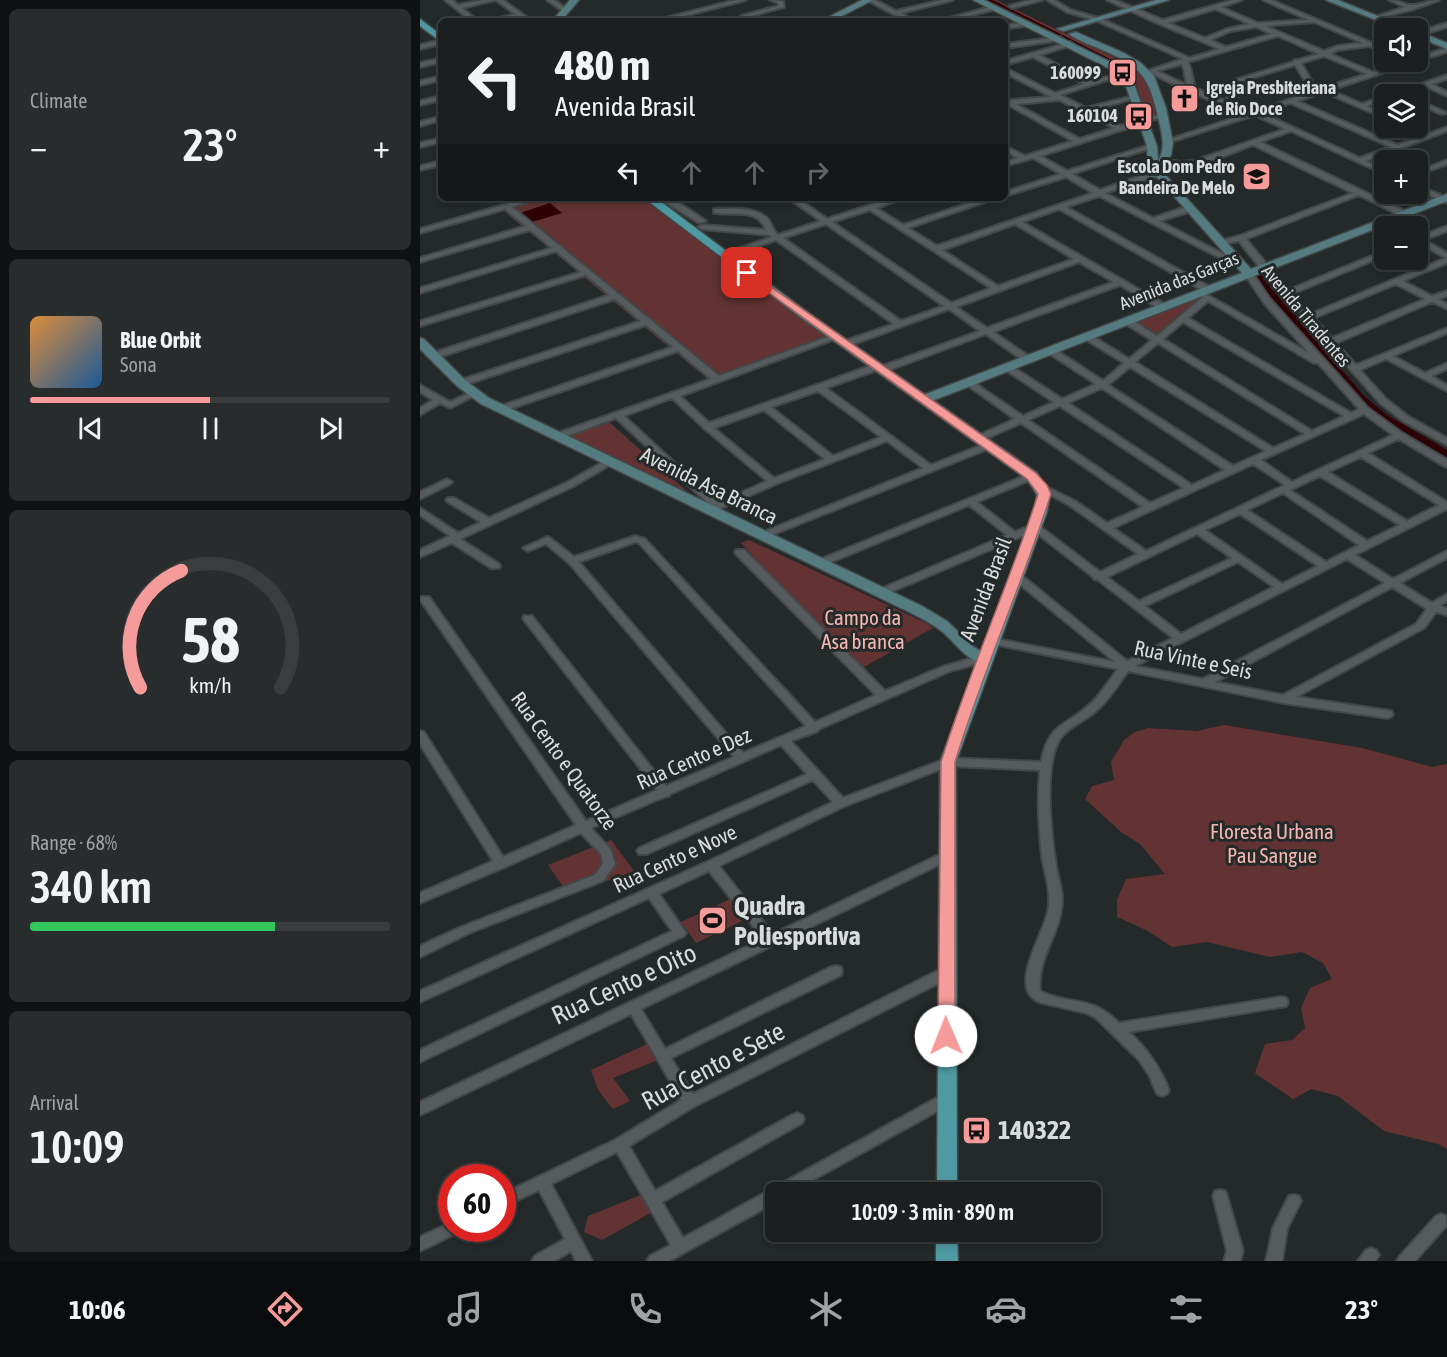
<!DOCTYPE html>
<meta charset="utf-8">
<style>
body{margin:0;font-family:"Asap Condensed",sans-serif;background:#282c2d;color:#f1f3f6;height:100vh;display:flex;flex-direction:column;font-size:22px;white-space:nowrap}
*{box-sizing:border-box;margin:0}
p{font-size:20px;color:#a0a2a5}
.icon{flex:none;width:33px;height:33px;fill:none;stroke:currentColor;stroke-width:2;stroke-linecap:round;stroke-linejoin:round}
.map{position:relative;flex:1;overflow:hidden}
.panel{display:flex;flex-direction:column;gap:9px;padding:9px;background:#0f1112;width:420px}
.panel>*{flex:none}
.top-card{position:absolute;left:18px;top:18px;width:570px;height:183px;border-radius:9px;box-shadow:0 3px 9px #0003,0 0 0 2px #393d3e;background:#1b1f20;color:#f1f3f6;overflow:hidden}
.fabs{position:absolute;left:954px;top:18px;display:grid;gap:12px}
.fabs a{display:grid;place-items:center;width:54px;height:54px;border-radius:9px;background:#1b1f20;box-shadow:0 3px 9px #0003,0 0 0 2px #393d3e;font-size:30px}
.speed{position:absolute;left:18px;top:1164px;display:flex;gap:12px;font-size:30px;font-weight:700;text-align:center}
.speed>*{display:grid;place-content:center;width:78px;height:78px;border-radius:50%;background:#1b1f20;box-shadow:0 3px 9px #0003,0 0 0 2px #393d3e;line-height:1}
.speed .limit{border:9px solid #d22;background:#fff;color:#111}
.pin{position:absolute;display:grid;place-items:center;width:51px;height:51px;color:#fff;margin:-26px;border-radius:12px;box-shadow:0 3px 9px #0006}
.me{position:absolute;width:66px;margin:-33px;rotate:359deg;stroke-linejoin:round;filter:drop-shadow(0 0 4px #0008)}
.turn{display:flex;align-items:center;gap:21px;height:126px;padding:0 18px;font-size:27px}
.turn .icon{width:78px;height:78px;stroke-width:2.5}
.turn b{display:block;font-size:42px;line-height:51px}
.lanes{display:flex;align-items:center;height:57px;padding:0 18px;background:#0003;justify-content:center;gap:30px;direction:ltr}
.lanes .off{opacity:.35}
.big{font-size:45px;font-weight:600;line-height:1.1}
.panel .card{flex:1;display:flex;flex-direction:column;justify-content:center;gap:9px;min-width:0;padding:0 21px;border-radius:9px;background:#282c2d}
.panel .dial{align-items:center;gap:0}
.dial svg{height:156px;overflow:visible;fill:none;stroke:#393d3e;stroke-width:7;stroke-linecap:round;text-anchor:middle}
.dial text{fill:#f1f3f6;stroke:none}
.song{display:flex;align-items:center;gap:18px}
.cover{width:72px;height:72px;border-radius:9px;background:linear-gradient(135deg,hsl(30 70% 55%),hsl(210 70% 35%))}
.played{height:6px;border-radius:3px;background:linear-gradient(90deg,#f59b99 50%,#393d3e 50%)}
.keys{display:flex;justify-content:space-around;direction:ltr}
.heat{display:flex;justify-content:space-between;align-items:center;font-size:33px;direction:ltr}
.charge{height:9px;border-radius:4px;background:linear-gradient(90deg,#34c759 68%,#393d3e 0)}
.trip{position:absolute;left:345px;top:1182px;width:336px;height:60px;border-radius:9px;background:#1b1f20;box-shadow:0 3px 9px #0003,0 0 0 2px #393d3e;font-weight:600;line-height:60px;text-align:center}
.tab-bar{display:flex;height:96px;justify-content:space-around;align-items:center;background:#0b0c0d;color:#a0a2a5}
.tab-bar .icon{width:42px;height:42px}
.tab-bar .selected{color:#f59b99}
.tab-bar b{font-size:27px;color:#f1f3f6}
main{display:flex;flex:1;min-height:0}
.map>svg:first-child{display:block}
</style>
<main>
<section class="panel">
<div class="card"><p>Climate</p>
<div class="heat"><a>−</a><b class="big">23°</b><a>+</a></div>
</div>
<div class="card">
<div class="song"><i class="cover"></i><div><b>Blue Orbit</b><p>Sona</p></div></div>
<div class="played"></div>
<div class="keys"><svg class="icon" aria-label="previous" viewBox="0 0 24 24"><path d="M18 5L8 12l10 7zM5 5v14"/></svg><svg class="icon" aria-label="pause" viewBox="0 0 24 24"><path d="M8 5v14M16 5v14"/></svg><svg class="icon" aria-label="next" viewBox="0 0 24 24"><path d="M6 5l10 7-10 7zM19 5v14"/></svg></div>
</div>
<div class="card dial"><svg viewBox="0 0 100 80">
<path d="M14 69A42 42 0 1 1 86 69"/>
<path d="M14 69A42 42 0 0 1 35 9" stroke="#f59b99"/>
<text x="50" y="56" font-size="32" font-weight="700">58</text>
<text x="50" y="72" font-size="11">km/h</text>
</svg></div>
<div class="card"><p>Range · 68%</p><b class="big">340 km</b><div class="charge"></div></div>
<div class="card"><p>Arrival</p><b class="big">10:09</b></div>
</section>
<div class="map">
<svg width="1027" height="1261" viewBox="0 0 1027 1261">
<rect width="100%" height="100%" fill="#24292a"/>
<g fill="#633333">
<polygon points="559,0 576,0 718,69 730,78 740,114 728,119 715,81 706,71"/>
<polygon points="111,198 226,198 415,337 289,380 79,207"/>
<polygon points="776,298 781,299 736,337 714,323"/>
<polygon points="188,421 280,503 140,438"/>
<polygon points="329,540 508,624 513,628 437,671 321,543"/>
<polygon points="804,725 942,748 1012,767 1027,764 1027,1149 1018,1144 964,1131 918,1096 891,1089 873,1099 835,1073 845,1044 872,1040 885,1028 881,1008 890,988 912,979 903,963 882,952 850,957 787,942 752,947 726,930 697,917 697,900 706,879 745,874 720,844 701,832 665,799 672,786 694,780 691,762 704,740 715,732 728,728 777,731"/>
<polygon points="191,840 214,871 149,895 128,865"/>
<polygon points="310,899 326,919 276,943 261,922"/>
<polygon points="227,1044 238,1060 193,1078 210,1101 193,1109 178,1090 171,1070"/>
<polygon points="223,1194 234,1211 182,1240 164,1232 168,1216"/>
</g>
<polygon fill="#2e0105" points="130,203 142,213 112,222 100,213"/>
<g fill="none" stroke-linecap="round" stroke-linejoin="round">
<g fill="#2e0105" fill-rule="evenodd">
<polygon points="565,0 573,0 712,70 707,71"/>
<polygon points="836,275 842,275 944,396 967,415 1027,450 1027,457 961,419 938,400 836,279"/>
</g>
<defs>
<g id="street">
<polygon points="25,0 32,0 38,5 63,0 75,0 42,8 58,21 51,21"/>
<polygon points="76,0 83,0 112,21 105,21 99,17 79,21 68,21 95,14"/>
<polygon points="127,0 134,0 148,10 143,11"/>
<polygon points="316,0 326,0 244,21 234,21"/>
<polygon points="350,0 363,1 364,7 324,18 321,16 358,6 358,3"/>
<polygon points="447,0 455,0 476,11 523,0 533,0 481,13 494,21 486,21"/>
<polygon points="611,0 622,0 592,8 589,6"/>
<path d="M627,0H634L651,10L679,18L770,58L800,49L739,24L687,0H695L743,20L813,0H822L801,7L838,23L889,20L843,0H851L964,48V52L949,46L918,50L910,54L953,72L986,62H994L993,63L910,90L942,104L964,96V100L947,106L964,114V118L904,92L877,101L978,145L1005,135L991,129L990,128L998,127L1011,133L1027,127V131L946,161L964,170V174L871,131L840,142L987,212V216H981L939,195L826,239L868,290L964,251V256L872,294L890,314L1026,258L998,243V237L1027,226V231L1004,240L1027,253V263L983,281L1012,296L1027,291V296L1018,299L1027,304V309L1012,302L916,343L936,365L1027,328V333L973,356L1005,373L1027,363V369L1011,376L1027,385V391L966,359L940,370L966,399L989,417L1027,438V445L983,421L960,403L841,269L819,241L800,244L796,242L819,236L933,193L833,145C806,154 766,177 738,161L742,159L760,162L774,161L865,129L835,115L750,142L745,141L892,92L875,65L819,82L816,85L821,94L814,98L820,107C808,112 746,80 730,73L727,74L724,72L763,59L675,20L647,12ZM795,9L830,24L807,29L785,38L748,23ZM894,22L943,43L917,46L904,51L845,26ZM836,27L852,34L806,47L790,40L811,31ZM858,36L899,54L878,60H874L873,62L815,80L810,85L814,93L807,97L810,103L775,88C772,79 772,70 768,62ZM904,56L947,74L897,90L881,63ZM762,64C765,70 765,78 767,85L737,71ZM870,103L971,147L940,158L842,113ZM976,284L1005,299L912,338L894,318Z"/>
<path d="M969,0C978,0 986,6 994,5C1003,4 1010,0 1019,0L994,9L955,19V17L985,7Z"/>
<polygon points="574,6 577,8 576,9 528,21 518,21"/>
<polygon points="607,22 609,23 609,25 585,29 585,25"/>
<polygon points="1027,23 1027,27 998,36 998,32"/>
<polygon points="640,37 643,39 642,40 585,48 585,44"/>
<polygon points="21,40 21,44 0,49 0,45"/>
<path d="M650,42L653,44L652,45L619,55L671,82L706,71L709,73L640,95L666,108L717,95V97L671,111L701,126L742,114L745,116L620,156L647,171L730,145H734V147L652,174L680,190L735,171H741V175L685,193L733,218L766,207H772V211L739,221L825,265L821,267H818L679,196L646,207L790,287V291H784L639,209L602,222L746,305V309H740L700,285L573,332L610,357V361H604L566,334L464,372H458L457,370L406,388L511,465L567,443H573L575,445L573,447L344,538L339,535L341,533L503,468L467,441L356,484L290,513L285,510L291,506L196,418L141,438L138,439L133,436L135,434L291,379L258,351L84,411L81,412L77,409L78,407L253,347L226,325L44,385H38L37,383L38,381L221,321L195,299L16,358L13,359L9,356L10,354L190,295L166,275L0,326V321L161,272L136,251L0,293V288L132,248L110,230L0,262V258L106,226L85,209L0,233V229L108,198H120L92,207L299,376L413,335H419L420,337L260,396L289,423L453,365H459L460,367L560,331L529,309L428,346H422V342L474,324L356,240L307,257H304L300,255L352,237L349,235L282,229L278,227L282,225L346,230C338,208 313,215 294,213V209H297C313,209 335,206 348,219C352,225 353,231 358,235L401,221L368,198H377L407,219L472,198H483L456,208L483,225L565,198H576L488,228L517,246L673,193L646,177L585,196V192L641,174L613,158L585,166V162L598,158L585,151V146L605,156L653,141L585,103V98L590,100L632,97L585,73V68L635,93L664,84L613,57L585,65V61ZM639,100L694,128L660,139L596,104ZM450,210L571,288L531,303L412,222ZM406,224L524,306L481,321L363,238ZM595,224L654,259L578,286L522,250ZM659,262L694,282L567,328L536,307ZM398,391L461,437L413,456L351,407ZM252,398L285,429L347,481L298,503L204,416ZM344,410L405,459L354,478L294,428Z"/>
<polygon points="1027,48 1027,52 998,61 998,57"/>
<polygon points="21,58 21,62 0,67 0,63"/>
<polygon points="1027,75 1027,79 1011,84 1027,92 1027,96 1005,86 980,94 972,94"/>
<polygon points="21,76 21,80 0,85 0,81"/>
<polygon points="21,96 21,100 0,105 0,101"/>
<polygon points="998,100 1025,112 1026,113 1021,114 998,104"/>
<polygon points="21,116 21,120 0,126 0,122"/>
<polygon points="21,138 21,142 0,147 0,143"/>
<polygon points="1027,160 1027,164 998,175 998,171"/>
<polygon points="21,161 21,165 0,170 0,166"/>
<polygon points="998,185 1027,198 1027,203 998,190"/>
<polygon points="247,199 253,199 286,221 279,223 247,203"/>
<path d="M825,271H831L850,299L948,408L982,433L1027,460V467L1024,466L979,439L948,453L1027,502V509L935,555L973,579L1027,551V558L980,583L1012,603L1027,594V601L1020,606L1027,608V615L1016,612L1004,628L876,697L971,711L973,714L971,717L967,718L864,703L708,671C698,685 689,700 676,711C666,721 648,726 640,739C623,766 631,834 636,866C638,878 643,890 642,902C641,933 617,957 620,990L622,992C654,1006 671,995 699,1023L861,997L866,998L868,1002L866,1006L709,1032C727,1049 740,1067 749,1090L747,1094L742,1096L737,1094L729,1075L719,1060L676,1018L666,1013L619,1002C587,988 624,934 628,911C632,893 625,875 622,857C619,828 617,799 620,770L529,766L425,806L299,866L353,934L523,853H531L533,856L531,859L221,1009L245,1049L411,967L416,966L421,967L422,971L421,975L251,1058L273,1094L521,969L526,968L531,969L533,973L531,977L275,1106L209,1146L235,1191L372,1115L377,1113L382,1115L384,1119L382,1123L242,1202L263,1238L522,1095L527,1093L532,1095L534,1099L532,1103L371,1192H356V1202L249,1261H227L230,1256L251,1245L197,1152L131,1184L172,1261H156L151,1251L134,1261H112L115,1256L145,1239L119,1190L82,1207V1194L195,1140L261,1100L211,1014L0,1115V1102L343,939L289,871L239,894L264,930L266,933L264,936L0,1062V1050L252,931L229,898L0,1002V991L287,862L413,802L393,780L227,854H219L217,851L219,848L387,774L361,745L250,794L249,796L244,797L171,828L191,850L195,864L183,881L49,933L0,957V946L41,927L175,875L183,863L181,854L161,833L85,867L0,903V893L73,861L0,744V731L4,732L83,857L156,825L1,601L0,599L1,597H9L166,821L237,790L104,620L103,618L104,616H112L246,786L314,757L149,563L126,544L108,551L103,548L127,537L130,538L154,557L212,537L215,536L225,539L395,722L456,695L316,554L315,552L316,550H324L465,691L522,667L556,657L568,660L569,662L568,664L564,665L556,664L530,671L399,729L398,731L371,741L423,798L528,758L621,762C630,722 642,729 668,706C680,696 688,682 698,669L568,643L567,641L572,638L695,662L592,578L591,576L592,574H600L707,661L753,638L678,580L674,579L673,577L614,531L466,594H458L457,592L458,590L587,535L549,505L404,565L400,566L395,563L396,561L612,473L617,476L615,478L557,502L595,532L612,525H618L680,572L718,554L649,505L617,488L622,485L625,486L655,501L687,523L723,507L601,423L563,440H557L555,438L557,436L595,419L543,382L544,380H550L603,416L634,402L584,369V365H590L642,399L676,384L627,352V348H633L683,381L704,363L665,339V335H671L709,359L732,340L704,323V319H710L737,336L783,297L780,295L784,293L889,353L844,303L824,273ZM788,301L894,363H898L939,409L931,413L768,318ZM763,322L924,416L892,431L743,339ZM738,343L885,434L853,448L715,362ZM710,367L846,451L813,466L688,385ZM682,388L805,470L772,485L648,403ZM640,406L764,488L730,503L608,420ZM944,414L973,435L872,482L841,460ZM941,457L1019,505L987,521L908,472ZM833,464L865,485L726,551L693,528ZM900,476L980,525L947,541L870,490ZM863,493L939,545L906,562L827,510ZM820,514L898,566L862,584L785,530ZM777,534L812,558L719,601L687,577ZM215,542L219,543L386,726L323,753L159,562ZM927,559L965,583L783,679L715,666ZM818,562L854,587L761,634L725,606ZM972,587L1007,609L996,624L863,695L795,682Z"/>
<polygon points="0,385 30,402 51,392 54,391 58,394 30,408 20,403 0,415 0,408 13,400 0,392"/>
<polygon points="190,458 195,461 193,463 154,486 40,539 79,564 80,566 79,568 71,568 32,543 0,557 0,550 30,536 0,515 0,508 38,533 61,522 28,502 26,500 28,498 34,498 69,518 148,482"/>
<polygon points="27,479 32,482 30,484 0,499 0,492"/>
<polygon points="800,1190 805,1191 807,1196 823,1251 820,1261 804,1261 807,1251 793,1196 795,1191"/>
<polygon points="874,1195 879,1196 881,1201 867,1229 862,1261 846,1261 853,1228 869,1196"/>
<polygon points="1021,1214 1026,1216 1026,1226 995,1261 977,1261 980,1256 1016,1216"/>
<polygon points="32,1222 32,1228 39,1228 37,1233 0,1251 0,1237"/>
<polygon points="951,1248 956,1250 959,1255 955,1261 938,1261 946,1250"/>
</g>
<g id="secondary">
<polygon points="150,0 159,0 141,21 132,21"/>
<polygon points="442,0 453,0 412,21 401,21"/>
<path d="M553,0H564L709,71L737,146L738,161C746,148 742,135 739,121C729,75 721,66 678,48C668,44 657,40 649,34L656,32L704,53L721,63L734,76L746,108L753,143L751,155L741,170L831,269L1027,194V201L509,402H501L499,399L501,396L822,273L728,167L727,146L702,75Z"/>
<polygon points="736,0 749,0 644,31 637,29"/>
<polygon points="906,0 918,0 987,28 976,28"/>
<polygon points="998,31 1027,43 1027,49 998,37"/>
<path d="M0,338L4,339L45,380L69,398L502,606L527,621L554,647L573,659L565,664C545,659 538,646 524,633C514,625 503,619 491,613L61,404L37,386L0,349Z"/>
</g>
<g id="primary">
<polygon points="0,19 21,35 21,42 0,26"/>
<polygon points="224,198 236,198 387,312 617,473 630,495 627,512 536,762 537,1192 517,1192 520,762 614,512 617,495 607,479 379,316"/>
<polygon points="516,1232 537,1232 538,1261 516,1261"/>
</g>
</defs>
<use href="#street" stroke="#424747" stroke-width="4"/>
<use href="#secondary" stroke="#424747" stroke-width="3"/>
<use href="#primary" stroke="#424747" stroke-width="3"/>
<use href="#street" fill="#565c5d" fill-rule="evenodd"/>
<use href="#secondary" fill="#537b80" fill-rule="evenodd"/>
<use href="#primary" fill="#4f99a3" fill-rule="evenodd"/>
</g>
<path fill="#f59b99" stroke="#9f6563" stroke-width="1.5" d="M327,270L616,473L627,485L631,494C602,585 563,671 535,762V1036L533,1041L526,1043L520,1041L518,1036L521,762C549,671 589,585 618,494L607,479L324,275L322,273Z"/>
<defs>
<symbol id="bus-square" viewBox="-11 -11 22 22"><rect x="-9" y="-9" width="18" height="18" rx="4" fill="#f59b99" stroke="#24292a"/><path d="M-5-6H5V4H4V6H2V4H-2V6H-4V4H-5ZM-3.5-4V0h7V-4ZM-3.5 1.2v1.5H-2V1.2ZM2 1.2v1.5H3.5V1.2Z" fill="#111"/></symbol>
<symbol id="church-square" viewBox="-11 -11 22 22"><rect x="-9" y="-9" width="18" height="18" rx="4" fill="#f59b99" stroke="#24292a"/><path d="M-1.2-6h2.4v3.5h3.3v2.4h-3.3V6h-2.4V-.1h-3.3v-2.4h3.3Z" fill="#111"/></symbol>
<symbol id="school-square" viewBox="-11 -11 22 22"><rect x="-9" y="-9" width="18" height="18" rx="4" fill="#f59b99" stroke="#24292a"/><path d="M0-5L7-2L0 1L-7-2ZM-4 1L0 2.5L4 1V4Q0 6-4 4Z" fill="#111"/></symbol>
<symbol id="stadium-square" viewBox="-11 -11 22 22"><rect x="-9" y="-9" width="18" height="18" rx="4" fill="#f59b99" stroke="#24292a"/><path d="M0-5a6.5 5 0 1 0 0 10a6.5 5 0 1 0 0-10ZM-3.5-1.8h7v3.6h-7Z" fill="#111"/></symbol>
</defs>
<g fill-rule="evenodd">
<use href="#bus-square" x="686" y="56" width="33" height="33"/>
<use href="#church-square" x="748" y="82" width="33" height="33"/>
<use href="#bus-square" x="702" y="100" width="33" height="33"/>
<use href="#school-square" x="820" y="160" width="33" height="33"/>
<use href="#stadium-square" x="276" y="904" width="33" height="33"/>
<use href="#bus-square" x="540" y="1114" width="33" height="33"/>
</g>
<g text-anchor="middle" stroke-width="6" stroke-linejoin="round" paint-order="stroke">
<g font-size="18" font-weight="bold" fill="#d9dcdd" stroke="#24292a" text-anchor="end">
<text x="681" y="79">160099</text>
<text x="786" y="94" text-anchor="start">Igreja Presbiteriana<tspan x="786" dy="21">de Rio Doce</tspan></text>
<text x="698" y="122">160104</text>
<text x="815" y="173">Escola Dom Pedro<tspan x="815" dy="21">Bandeira De Melo</tspan></text>
</g>
<g font-size="18" fill="#d9dcdd" stroke="#24292a">
<text transform="translate(759 281) rotate(-22)" y="6">Avenida das Garças</text>
<text transform="translate(886 316) rotate(50)" y="6">Avenida Tiradentes</text>
</g>
<g font-size="21" fill="#d9dcdd" stroke="#24292a">
<text transform="translate(289 486) rotate(26)" y="7">Avenida Asa Branca</text>
<text transform="translate(566 589) rotate(-69)" y="7">Avenida Brasil</text>
<text transform="translate(773 660) rotate(12)" y="7">Rua Vinte e Seis</text>
<text transform="translate(274 759) rotate(-24)" y="7">Rua Cento e Dez</text>
<text transform="translate(144 761) rotate(54)" y="7">Rua Cento e Quatorze</text>
<text transform="translate(255 859) rotate(-25)" y="7">Rua Cento e Nove</text>
</g>
<g font-size="21" fill="#f6b6b3" stroke="#24292a">
<text x="443" y="625">Campo da<tspan x="443" dy="24">Asa branca</tspan></text>
<text x="852" y="839">Floresta Urbana<tspan x="852" dy="24">Pau Sangue</tspan></text>
</g>
<g font-size="26" font-weight="bold" fill="#d9dcdd" stroke="#24292a" text-anchor="start">
<text x="314" y="915">Quadra<tspan x="314" dy="30">Poliesportiva</tspan></text>
<text x="578" y="1139">140322</text>
</g>
<g font-size="26" fill="#d9dcdd" stroke="#24292a">
<text transform="translate(204 984) rotate(-25)" y="9">Rua Cento e Oito</text>
<text transform="translate(293 1066) rotate(-28)" y="9">Rua Cento e Sete</text>
</g>
</g>
</svg>
<div class="fabs">
<a><svg class="icon" aria-label="sound" viewBox="0 0 24 24"><path d="M4 9h4l5-4v14l-5-4H4zM17 9q2 3 0 6"/></svg></a>
<a><svg class="icon" aria-label="layers" viewBox="0 0 24 24"><path d="M12 4l9 5-9 5-9-5zM3 14l9 5 9-5"/></svg></a>
<a>+</a>
<a>−</a>
</div>
<div class="speed"><div class="limit">60</div></div>
<div class="pin" style="left:327px;top:273px;background:#d93025"><svg class="icon" aria-label="arrive" viewBox="0 0 24 24"><path d="M6 21V4h12l-3 4 3 4H6"/></svg></div>
<svg class="me" style="left:526px;top:1036px" viewBox="-20 -20 40 40"><circle r="19" fill="#fff"/><path d="M0-13L10 11 0 6-10 11z" fill="#f59b99"/></svg>
<div class="trip">10:09 · 3 min · 890 m</div>
<div class="top-card">
<div class="turn"><svg class="icon" aria-label="left" viewBox="0 0 24 24"><path d="M17 20v-9H6M10 6l-5 5 5 5"/></svg><div><b>480 m</b>Avenida Brasil</div></div>
<div class="lanes"><svg class="icon" aria-label="left" viewBox="0 0 24 24"><path d="M17 20v-9H6M10 6l-5 5 5 5"/></svg><svg class="icon off" aria-label="ahead" viewBox="0 0 24 24"><path d="M12 20V5M6 11l6-6 6 6"/></svg><svg class="icon off" aria-label="ahead" viewBox="0 0 24 24"><path d="M12 20V5M6 11l6-6 6 6"/></svg><svg class="icon off" aria-label="right" viewBox="0 0 24 24"><path d="M7 20v-9h11M14 6l5 5-5 5"/></svg></div>
</div>
</div>
</main>
<nav class="tab-bar">
<b>10:06</b>
<svg class="icon selected" aria-label="directions" viewBox="0 0 24 24"><path d="M12 3l9 9-9 9-9-9zM9 14v-3h6M13 9l2 2-2 2"/></svg>
<svg class="icon" aria-label="music" viewBox="0 0 24 24"><path d="M9 18V5l10-2v13"/><circle cx="6" cy="18" r="3"/><circle cx="16" cy="16" r="3"/></svg>
<svg class="icon" aria-label="phone" viewBox="0 0 24 24"><path d="M5 4h4l2 5-3 2q2 4 5 5l2-3 5 2v4C11 20 4 13 5 4z"/></svg>
<svg class="icon" aria-label="climate" viewBox="0 0 24 24"><path d="M12 3v18M4 7l16 10M4 17L20 7"/></svg>
<svg class="icon" aria-label="car" viewBox="0 0 24 24"><path d="M5 17H2v-5l4-1 3-4h7l3 4 3 1v5h-3M9 17h6M6 11h13"/><circle cx="7" cy="17" r="2"/><circle cx="17" cy="17" r="2"/></svg>
<svg class="icon" aria-label="filters" viewBox="0 0 24 24"><path d="M4 7h16M4 17h16"/><circle cx="9" cy="7" r="2"/><circle cx="15" cy="17" r="2"/></svg>
<b>23°</b>
</nav>
